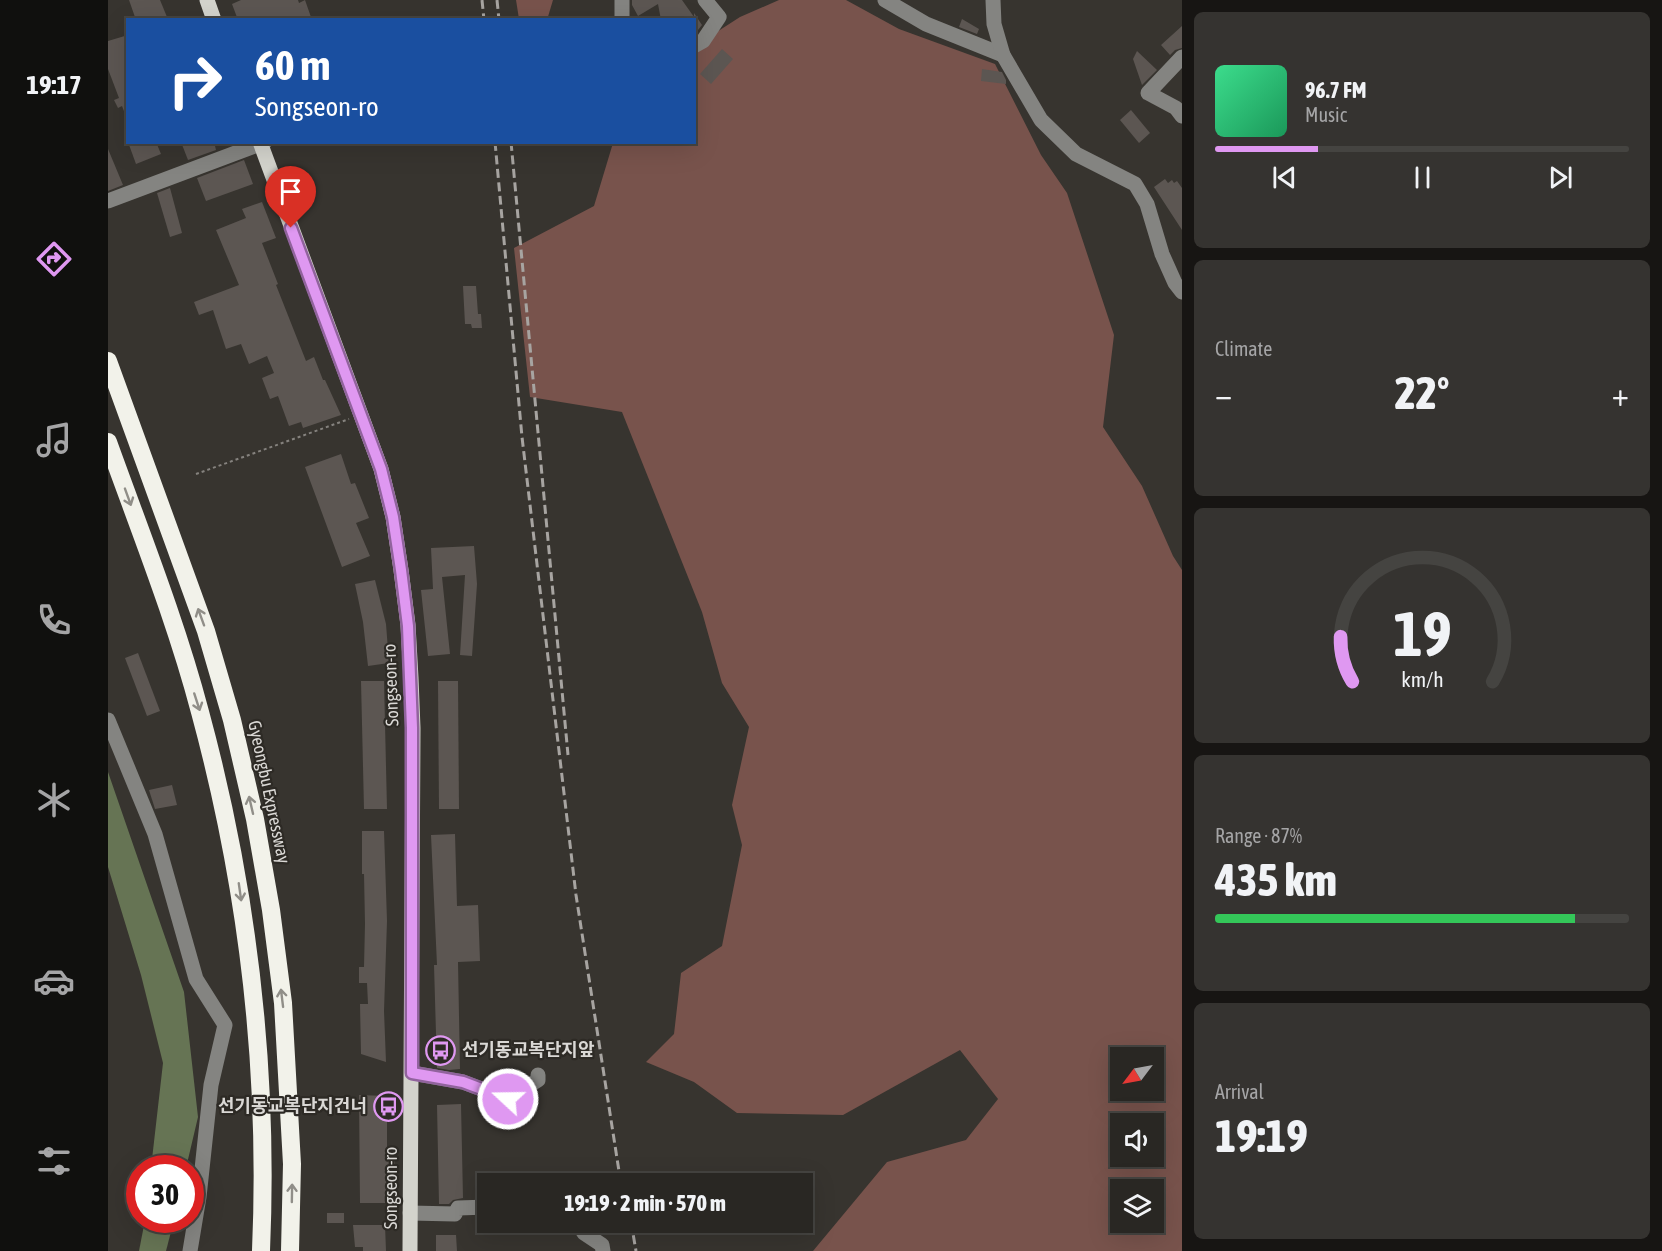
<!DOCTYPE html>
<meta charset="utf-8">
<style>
body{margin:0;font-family:"Asap Condensed","Noto Sans KR",sans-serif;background:#353330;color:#f1f3f6;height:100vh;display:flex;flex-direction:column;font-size:22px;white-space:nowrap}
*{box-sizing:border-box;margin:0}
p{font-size:20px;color:#a5a5a6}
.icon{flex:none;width:33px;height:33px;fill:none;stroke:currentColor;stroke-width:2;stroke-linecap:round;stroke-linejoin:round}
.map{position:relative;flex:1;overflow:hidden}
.drawer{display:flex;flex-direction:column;gap:12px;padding:12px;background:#171513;width:480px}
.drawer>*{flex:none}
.top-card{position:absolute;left:18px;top:18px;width:570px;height:126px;border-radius:0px;box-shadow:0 6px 24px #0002,0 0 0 2px #454441;background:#1a4fa0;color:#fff;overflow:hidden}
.needle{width:39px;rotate:238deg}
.tools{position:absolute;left:1002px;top:1047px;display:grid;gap:12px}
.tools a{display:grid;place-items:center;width:54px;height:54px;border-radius:0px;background:#292723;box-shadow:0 6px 24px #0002,0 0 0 2px #454441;font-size:30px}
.speed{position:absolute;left:18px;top:1155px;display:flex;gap:12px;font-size:30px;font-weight:700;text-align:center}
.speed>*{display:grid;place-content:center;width:78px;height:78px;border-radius:50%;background:#292723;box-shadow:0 6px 24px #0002,0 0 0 2px #454441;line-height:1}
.speed .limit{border:9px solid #d22;background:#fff;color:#111}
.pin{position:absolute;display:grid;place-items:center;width:51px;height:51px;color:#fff;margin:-62px -26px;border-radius:50% 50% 50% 0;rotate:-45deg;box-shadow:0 0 6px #0007}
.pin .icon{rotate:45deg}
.me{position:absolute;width:66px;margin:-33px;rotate:291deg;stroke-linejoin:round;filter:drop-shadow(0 0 4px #0008)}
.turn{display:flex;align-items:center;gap:21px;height:126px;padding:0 30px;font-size:27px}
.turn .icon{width:78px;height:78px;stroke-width:2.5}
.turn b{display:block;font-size:42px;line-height:51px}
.big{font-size:45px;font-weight:800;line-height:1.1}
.drawer .tile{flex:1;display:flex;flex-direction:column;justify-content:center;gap:9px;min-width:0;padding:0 21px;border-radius:9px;background:#353330}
.drawer .dial{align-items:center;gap:0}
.dial svg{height:156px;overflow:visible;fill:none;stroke:#454441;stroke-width:7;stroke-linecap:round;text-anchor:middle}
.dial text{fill:#f1f3f6;stroke:none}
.song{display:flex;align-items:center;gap:18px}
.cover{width:72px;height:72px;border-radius:9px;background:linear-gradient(135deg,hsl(150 70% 55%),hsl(150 70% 35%))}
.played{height:6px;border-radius:3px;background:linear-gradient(90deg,#df98f1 25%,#454441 25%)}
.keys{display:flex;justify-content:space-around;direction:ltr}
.heat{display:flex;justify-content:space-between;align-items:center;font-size:33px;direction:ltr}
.charge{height:9px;border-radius:4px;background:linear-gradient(90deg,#34c759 87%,#454441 0)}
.trip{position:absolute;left:369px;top:1173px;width:336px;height:60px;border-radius:0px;background:#292723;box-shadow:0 6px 24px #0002,0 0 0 2px #454441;font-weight:800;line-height:60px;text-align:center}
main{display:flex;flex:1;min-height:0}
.tabs{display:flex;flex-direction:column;width:108px;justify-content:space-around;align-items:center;background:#10100e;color:#a5a5a6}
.tabs .icon{width:42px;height:42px}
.tabs .active{color:#df98f1}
.tabs b{font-size:27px;color:#f1f3f6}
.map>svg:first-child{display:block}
</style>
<main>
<nav class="tabs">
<b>19:17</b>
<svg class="icon active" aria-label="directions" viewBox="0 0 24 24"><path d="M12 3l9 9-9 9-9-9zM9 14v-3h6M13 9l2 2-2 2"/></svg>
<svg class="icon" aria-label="music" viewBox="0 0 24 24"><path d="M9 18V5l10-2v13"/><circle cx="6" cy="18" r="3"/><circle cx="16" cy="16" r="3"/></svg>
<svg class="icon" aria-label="phone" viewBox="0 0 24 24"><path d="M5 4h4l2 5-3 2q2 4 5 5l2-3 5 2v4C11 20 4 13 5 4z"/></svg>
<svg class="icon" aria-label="climate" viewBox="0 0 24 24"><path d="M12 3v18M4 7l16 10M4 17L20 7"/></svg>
<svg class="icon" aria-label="car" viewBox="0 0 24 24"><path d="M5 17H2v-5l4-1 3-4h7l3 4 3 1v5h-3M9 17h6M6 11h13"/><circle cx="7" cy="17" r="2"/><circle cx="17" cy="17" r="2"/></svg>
<svg class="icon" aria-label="filters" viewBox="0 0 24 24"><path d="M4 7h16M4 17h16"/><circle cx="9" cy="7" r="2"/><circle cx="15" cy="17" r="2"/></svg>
</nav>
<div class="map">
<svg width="1074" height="1251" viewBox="0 0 1074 1251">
<rect width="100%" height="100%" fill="#37342f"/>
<g fill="#78534c" fill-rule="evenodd">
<polygon points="408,0 445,0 439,20 411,19"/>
<path d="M671,0H738L791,29L887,64L933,155L959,193L1006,335L995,427L1034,486L1065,556L1074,570V1251H705L779,1162L858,1140L890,1099L852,1050L735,1115L629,1113L586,1082L538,1062L566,1034L573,973L614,946L634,845L624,805L641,727L614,683L594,612L514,412L422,397L406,248L486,206L505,143L586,142L587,46L632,17ZM1012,1058H1046V1090H1012ZM1012,1124H1046V1156H1012ZM1012,1190H1046V1222H1012Z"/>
</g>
<g fill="#667454">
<polygon points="0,772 76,992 90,1117 78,1168 43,1168 55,1063 33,975 0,867"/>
<polygon points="37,1220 66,1220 58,1251 31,1251"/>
</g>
<g fill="#5c5652">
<polygon points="21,0 52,0 59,17 53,20 28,20"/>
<polygon points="133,0 190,0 191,3 197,0 204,20 130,20 124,4"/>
<polygon points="524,0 574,0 586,17 586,13 594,25 586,35 586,20 553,20 550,4 530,16 524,5"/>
<polygon points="854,19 871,29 869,34 851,27"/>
<polygon points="1074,26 1074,48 1067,50 1062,55 1053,45"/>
<polygon points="20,35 20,118 19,119 14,106 10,108 6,100 11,98 0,69 0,41"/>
<polygon points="614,49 625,59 603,84 592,74"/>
<polygon points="1029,51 1049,70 1034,85 1025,59"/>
<polygon points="874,69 894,72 898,80 898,84 873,81"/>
<polygon points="1023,110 1042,133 1031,143 1012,120"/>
<polygon points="20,142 48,142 53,154 28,164"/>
<polygon points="73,142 106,142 108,150 80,160"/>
<polygon points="0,149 15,185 0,191"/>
<polygon points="136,160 145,184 98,201 89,178"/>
<polygon points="1057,179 1060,183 1064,180 1066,183 1069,181 1074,188 1074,230 1046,187"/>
<polygon points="62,188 74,233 62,237 49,193"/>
<polygon points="154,202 168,238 154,243 170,284 168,285 198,361 206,357 215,380 217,380 233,415 195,428 193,422 181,426 170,396 162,399 154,378 166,373 159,356 141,364 133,344 118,349 105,310 91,315 86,302 131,285 108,230 138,218 134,209"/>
<polygon points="355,286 368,286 370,314 373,314 374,328 364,328 363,324 357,324"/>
<polygon points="233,454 243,484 247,483 261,518 248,523 262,556 234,567 197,467"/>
<polygon points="366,546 369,584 364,656 352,655 357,575 334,577 342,654 320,656 313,590 325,589 323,548"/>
<polygon points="267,580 278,624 281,663 260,666 255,622 247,584"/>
<polygon points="30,653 52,711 39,716 17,658"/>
<polygon points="253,681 276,681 279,809 256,809"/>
<polygon points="330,681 350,681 351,809 331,809"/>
<polygon points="64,785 69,805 47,809 41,790"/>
<polygon points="254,831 276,831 279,921 276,1011 278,1062 253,1054 252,1004 260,1004 259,983 251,983 251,967 256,967 257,924 256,874 254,874"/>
<polygon points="347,834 349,906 370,905 372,961 350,962 352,1069 341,1070 329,1068 326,965 329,965 323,835"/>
<polygon points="251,1095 279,1096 279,1149 287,1149 287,1203 252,1203"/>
<polygon points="353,1104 355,1198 345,1200 341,1204 331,1204 329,1105"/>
<rect x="219" y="1213" width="17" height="10"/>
<polygon points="245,1225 277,1225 278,1251 255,1251 255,1247 247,1247"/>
<polygon points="328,1235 348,1235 349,1251 328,1251"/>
</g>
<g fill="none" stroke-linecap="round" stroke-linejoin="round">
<polyline stroke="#85827e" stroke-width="2" stroke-dasharray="3 3" stroke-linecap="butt" points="88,474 241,419"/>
<g stroke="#848481" stroke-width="15">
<polyline points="777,0 818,24 895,55"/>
<polyline points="885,0 886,24 895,55 933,120 968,154 1027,184 1039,204 1054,254 1067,283 1074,292"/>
<polyline points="514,20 514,0"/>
<polyline points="586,46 595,41 611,17 597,0"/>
<polyline points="1074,57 1040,93 1068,108 1074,116"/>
<polyline points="0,201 157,142"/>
<polyline points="0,720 47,834 88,979 117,1025 103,1085 91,1197 82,1251"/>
<polyline points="304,1073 355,1082 400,1099 430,1080 430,1075"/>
<polyline points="302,1213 347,1214 350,1208 380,1207"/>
<polyline points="469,1222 476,1233 494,1245 495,1251"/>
</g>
<g stroke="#d3d3cc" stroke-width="15">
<polyline points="99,0 106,20"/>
<polyline points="152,142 273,469 285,517 293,570 300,625 303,678 305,728 302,1251"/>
</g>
<g stroke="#f2f2ea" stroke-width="18">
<polyline points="0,361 98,631 124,720 147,819 163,910 175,1003 184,1164 182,1251"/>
<path d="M0,442C32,531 68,621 92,712C140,889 161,1068 153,1251"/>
</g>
<g stroke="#a7a4a1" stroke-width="3" stroke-dasharray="9 4.5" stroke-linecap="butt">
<polyline points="374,0 376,20"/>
<polyline points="389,0 391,20"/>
<polyline points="387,142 414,437 468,895 513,1184"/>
<polyline points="403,142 460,755"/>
<polyline points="523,1222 528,1251"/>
</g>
</g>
<defs><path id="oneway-shaft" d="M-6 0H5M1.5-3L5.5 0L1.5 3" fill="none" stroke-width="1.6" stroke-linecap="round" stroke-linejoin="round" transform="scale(1.5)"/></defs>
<g stroke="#908e88">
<use href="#oneway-shaft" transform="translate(20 497) rotate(70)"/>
<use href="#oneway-shaft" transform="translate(93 617) rotate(-110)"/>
<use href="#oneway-shaft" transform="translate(89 702) rotate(72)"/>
<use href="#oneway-shaft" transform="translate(143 805) rotate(-103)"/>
<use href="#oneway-shaft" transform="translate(132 892) rotate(82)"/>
<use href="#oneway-shaft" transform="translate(174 998) rotate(-97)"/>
<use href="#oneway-shaft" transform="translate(184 1193) rotate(-89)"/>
</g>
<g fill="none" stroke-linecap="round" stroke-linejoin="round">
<defs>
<polyline id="route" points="183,228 273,469 285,517 293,570 300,626 304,728 304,1073 355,1082 400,1099"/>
</defs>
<use href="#route" stroke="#91639d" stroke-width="15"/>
<use href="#route" stroke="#df98f1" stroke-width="10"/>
</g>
<defs>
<symbol id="bus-ring" viewBox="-11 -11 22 22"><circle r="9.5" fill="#2d2a25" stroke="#df98f1" stroke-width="1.5"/><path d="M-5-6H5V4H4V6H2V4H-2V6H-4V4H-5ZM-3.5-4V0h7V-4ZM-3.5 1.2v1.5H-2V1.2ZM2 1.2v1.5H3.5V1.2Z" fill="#df98f1"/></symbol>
</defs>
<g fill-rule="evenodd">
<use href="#bus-ring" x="316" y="1034" width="33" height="33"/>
<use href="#bus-ring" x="264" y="1090" width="33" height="33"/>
</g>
<g text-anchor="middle" stroke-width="4.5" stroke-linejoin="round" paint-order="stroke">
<g font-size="18" fill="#dad8d5" stroke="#2d2a25">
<text transform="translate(283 685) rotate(-92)" y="6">Songseon-ro</text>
<text transform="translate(161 792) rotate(78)" y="6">Gyeongbu Expressway</text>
<text transform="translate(283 1188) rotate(-90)" y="6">Songseon-ro</text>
</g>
<g font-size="18" font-weight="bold" fill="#dad8d5" stroke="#2d2a25" text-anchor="start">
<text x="354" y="1056">선기동교복단지앞</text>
<text x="259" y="1112" text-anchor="end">선기동교복단지건너</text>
</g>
</g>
</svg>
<div class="tools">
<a><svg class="needle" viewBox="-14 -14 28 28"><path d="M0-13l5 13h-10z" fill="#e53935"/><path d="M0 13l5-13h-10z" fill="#a5a5a6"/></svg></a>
<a><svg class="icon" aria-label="sound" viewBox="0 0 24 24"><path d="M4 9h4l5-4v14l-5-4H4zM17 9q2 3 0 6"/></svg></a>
<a><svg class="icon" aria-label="layers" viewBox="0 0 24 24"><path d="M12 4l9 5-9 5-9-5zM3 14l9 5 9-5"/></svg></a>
</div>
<div class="speed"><div class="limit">30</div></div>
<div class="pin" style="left:183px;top:228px;background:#d93025"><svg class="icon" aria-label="arrive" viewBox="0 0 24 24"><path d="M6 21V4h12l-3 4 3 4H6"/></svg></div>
<svg class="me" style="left:400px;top:1099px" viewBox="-20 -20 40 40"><circle r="17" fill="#df98f1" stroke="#fff" stroke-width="3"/><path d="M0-11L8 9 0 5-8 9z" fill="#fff"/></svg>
<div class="trip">19:19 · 2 min · 570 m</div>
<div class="top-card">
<div class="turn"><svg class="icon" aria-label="right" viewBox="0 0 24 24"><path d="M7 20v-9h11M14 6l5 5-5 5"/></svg><div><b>60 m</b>Songseon-ro</div></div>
</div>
</div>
<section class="drawer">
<div class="tile">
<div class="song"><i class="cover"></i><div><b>96.7 FM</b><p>Music</p></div></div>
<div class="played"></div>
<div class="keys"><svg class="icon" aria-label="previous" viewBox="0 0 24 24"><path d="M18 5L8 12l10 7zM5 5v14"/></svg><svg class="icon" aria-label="pause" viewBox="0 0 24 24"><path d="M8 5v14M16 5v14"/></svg><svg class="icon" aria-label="next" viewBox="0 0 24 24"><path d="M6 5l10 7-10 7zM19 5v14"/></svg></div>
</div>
<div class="tile"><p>Climate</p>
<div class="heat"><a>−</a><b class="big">22°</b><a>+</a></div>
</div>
<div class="tile dial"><svg viewBox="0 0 100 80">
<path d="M14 69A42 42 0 1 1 86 69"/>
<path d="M14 69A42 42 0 0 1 8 46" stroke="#df98f1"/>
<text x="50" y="56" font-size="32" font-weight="700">19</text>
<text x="50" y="72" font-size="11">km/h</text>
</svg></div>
<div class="tile"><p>Range · 87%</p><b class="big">435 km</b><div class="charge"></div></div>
<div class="tile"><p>Arrival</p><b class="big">19:19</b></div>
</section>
</main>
